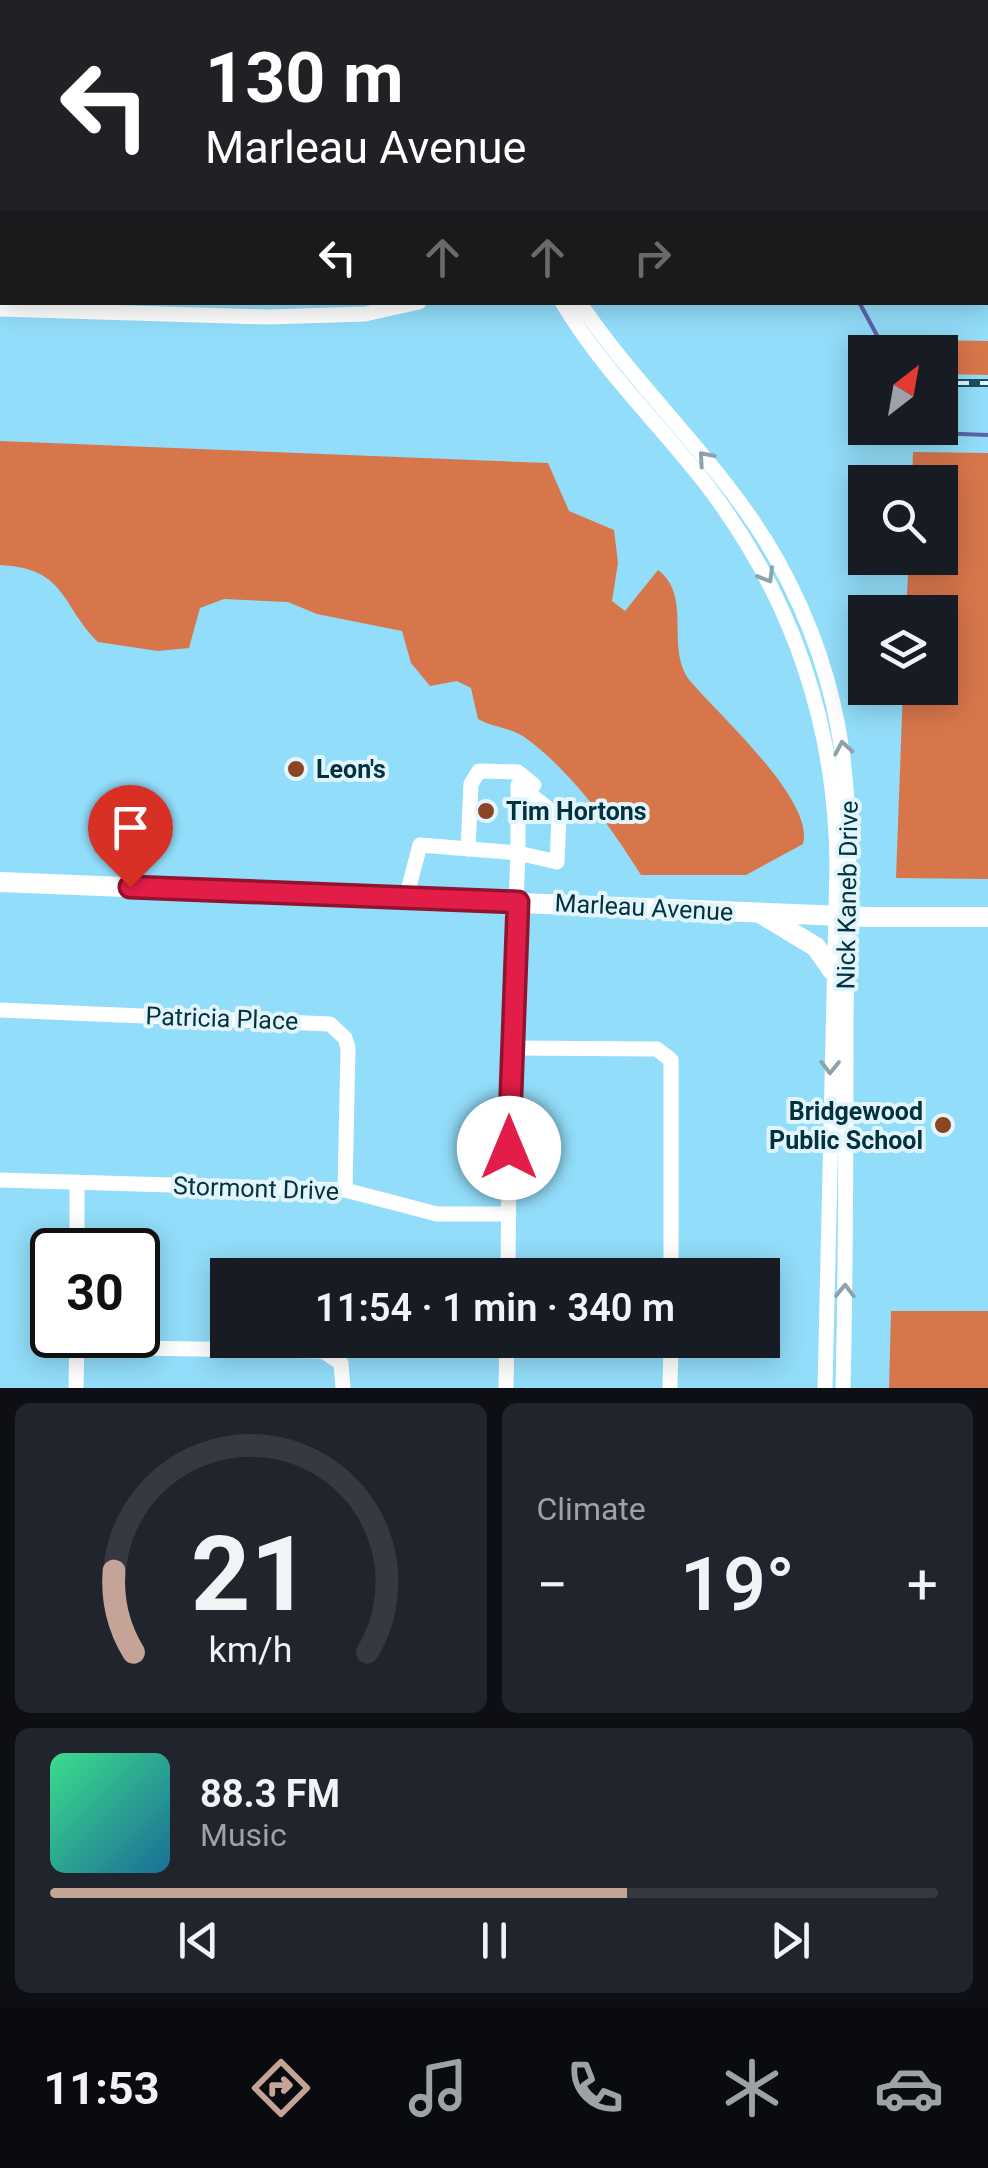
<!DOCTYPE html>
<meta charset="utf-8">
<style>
body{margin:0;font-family:Roboto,sans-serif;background:#20242c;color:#f1f3f6;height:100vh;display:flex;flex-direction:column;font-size:38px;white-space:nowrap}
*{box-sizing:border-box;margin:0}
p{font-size:32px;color:#9ea1a6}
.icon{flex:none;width:55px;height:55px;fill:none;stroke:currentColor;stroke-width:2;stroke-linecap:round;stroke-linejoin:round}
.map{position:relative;height:1388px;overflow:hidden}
.details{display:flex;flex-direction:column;gap:15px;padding:15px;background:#0d0f14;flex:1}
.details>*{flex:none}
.banner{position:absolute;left:0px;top:0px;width:990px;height:305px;box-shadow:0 5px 25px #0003;background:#202124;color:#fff;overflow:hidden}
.needle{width:65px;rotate:31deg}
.buttons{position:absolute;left:848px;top:335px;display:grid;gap:20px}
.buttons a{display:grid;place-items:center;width:110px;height:110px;border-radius:0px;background:#171b24;box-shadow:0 5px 25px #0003;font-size:50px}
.speed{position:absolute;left:30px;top:1228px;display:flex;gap:20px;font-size:50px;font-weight:700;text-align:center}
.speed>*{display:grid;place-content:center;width:130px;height:130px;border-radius:50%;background:#171b24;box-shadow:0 5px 25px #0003;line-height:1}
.speed .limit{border:5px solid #111;border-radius:15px;background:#fff;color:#111}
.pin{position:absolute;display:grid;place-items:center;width:85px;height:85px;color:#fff;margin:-102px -42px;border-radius:50% 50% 50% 0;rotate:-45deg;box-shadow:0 0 10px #0007}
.pin .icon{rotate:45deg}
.me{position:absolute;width:110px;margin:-55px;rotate:0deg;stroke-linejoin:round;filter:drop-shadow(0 0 8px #0008)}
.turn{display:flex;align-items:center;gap:35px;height:210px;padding:0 40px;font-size:45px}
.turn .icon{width:130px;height:130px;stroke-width:2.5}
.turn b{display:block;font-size:70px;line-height:85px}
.lanes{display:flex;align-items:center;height:95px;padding:0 40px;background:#0003;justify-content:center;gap:50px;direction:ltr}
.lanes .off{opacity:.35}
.big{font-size:75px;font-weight:600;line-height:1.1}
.details .tile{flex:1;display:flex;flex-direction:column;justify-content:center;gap:15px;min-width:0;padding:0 35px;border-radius:15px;background:#20242c}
.details .dial{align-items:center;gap:0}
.dial svg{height:260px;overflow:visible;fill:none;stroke:#363941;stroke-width:7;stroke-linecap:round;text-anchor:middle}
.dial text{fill:#f1f3f6;stroke:none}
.song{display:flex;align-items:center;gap:30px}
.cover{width:120px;height:120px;border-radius:15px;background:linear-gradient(135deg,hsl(150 70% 55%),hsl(200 70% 35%))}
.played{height:10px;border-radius:5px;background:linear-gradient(90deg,#c4a497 65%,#363941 65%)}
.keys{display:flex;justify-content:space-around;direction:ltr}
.heat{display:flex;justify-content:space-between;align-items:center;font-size:55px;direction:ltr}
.details .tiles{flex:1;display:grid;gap:15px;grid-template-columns:1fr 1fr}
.tile:last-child{grid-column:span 2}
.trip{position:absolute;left:210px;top:1258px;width:570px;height:100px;border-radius:0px;background:#171b24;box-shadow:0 5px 25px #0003;font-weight:600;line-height:100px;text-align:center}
.tabs{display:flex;height:160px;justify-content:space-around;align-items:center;background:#090b0e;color:#9ea1a6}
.tabs .icon{width:70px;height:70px}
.tabs .selected{color:#c4a497}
.tabs b{font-size:45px;color:#f1f3f6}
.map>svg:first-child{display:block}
</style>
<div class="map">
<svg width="988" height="1388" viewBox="0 0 988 1388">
<rect width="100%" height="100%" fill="#92ddf9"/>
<g fill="#d8764b">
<polygon points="0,0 123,0 123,2 2,2 2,79"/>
<polygon points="929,340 988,341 988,375 940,374 940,352 920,352"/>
<path d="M0,441L548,463L569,511L614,530L618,563L612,601L625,611L658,570C694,597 663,651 692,683C721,717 815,801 803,844L746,875H641C610,826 574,774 527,739C511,727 494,728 478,719L471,688L457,681L430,686L411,663L402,631L317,614L288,602L224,599L200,608L189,648L158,651L98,642C61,606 67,568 0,565Z"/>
<polygon points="913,452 988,453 988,879 896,878 903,688 940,688 940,612 906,612 909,558 940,558 940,482 912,482"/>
<polygon points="891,1311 988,1311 988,1388 889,1388"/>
</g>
<rect fill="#7e7bd6" stroke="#5965a9" stroke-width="2.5" x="603" y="0" width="177" height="2"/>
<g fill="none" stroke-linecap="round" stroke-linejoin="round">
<g stroke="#5965a9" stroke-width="4">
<polyline points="859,302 886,352"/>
<polyline points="931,428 935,433 988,435"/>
</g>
<g stroke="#fff" stroke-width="15">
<polyline points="488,0 488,2"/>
<path d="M562,302C603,371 661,425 709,488C793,599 836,727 837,865L825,1388"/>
<path d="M579,302C640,393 724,465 777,560C868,723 847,849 846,1024C846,1146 846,1267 843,1388"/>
<polyline points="0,309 268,317 365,314 419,302"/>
<polyline points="468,849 471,784 479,771 518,772 534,785"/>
<polyline points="406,898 420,845 518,853 518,785 559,817 557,862 518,853 510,1048 508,1275"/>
<polyline points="0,1010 330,1024 345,1038 348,1048 345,1190"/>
<polyline points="510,1048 657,1049 671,1060 671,1275"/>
<polyline points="0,1180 345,1190 437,1214 509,1214"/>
<polyline points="77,1250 77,1182"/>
<polyline points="77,1347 323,1351 341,1363 343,1388"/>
<polyline points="76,1388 77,1335"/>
<polyline points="506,1388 507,1340"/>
<polyline points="670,1388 671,1340"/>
</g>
<g stroke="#fff" stroke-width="20">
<polyline points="0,882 868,917 988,917"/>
<polyline points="763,915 816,947 832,970"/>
</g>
<defs>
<polyline id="rail" points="958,383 988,383"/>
</defs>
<use href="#rail" stroke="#1b4e5e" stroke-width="8"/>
<use href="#rail" stroke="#e3f5fc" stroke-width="4" stroke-dasharray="11" stroke-linecap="butt"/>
</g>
<defs><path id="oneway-chevron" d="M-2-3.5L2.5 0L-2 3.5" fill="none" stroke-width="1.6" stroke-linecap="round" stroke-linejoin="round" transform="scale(2.5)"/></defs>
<g stroke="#8ea3a9">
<use href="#oneway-chevron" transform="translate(705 458) rotate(-131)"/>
<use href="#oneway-chevron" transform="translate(767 576) rotate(60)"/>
<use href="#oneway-chevron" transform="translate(843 748) rotate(-100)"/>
<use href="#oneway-chevron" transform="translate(830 1067) rotate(91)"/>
<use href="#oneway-chevron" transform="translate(845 1291) rotate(-89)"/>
</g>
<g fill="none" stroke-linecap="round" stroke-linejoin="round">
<defs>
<polyline id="route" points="130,887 518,902 509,1148"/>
</defs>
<use href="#route" stroke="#92132f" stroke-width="25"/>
<use href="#route" stroke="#e11d48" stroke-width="18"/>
</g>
<g fill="#8c4423" stroke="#e3f5fc" stroke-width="4">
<circle cx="296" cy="769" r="10"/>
<circle cx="486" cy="811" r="10"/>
<circle cx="943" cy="1125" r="10"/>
</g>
<g text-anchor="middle" stroke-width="8" stroke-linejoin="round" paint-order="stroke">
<g font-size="25" font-weight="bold" fill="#03323f" stroke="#e3f5fc" text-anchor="start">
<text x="316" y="778">Leon's</text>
<text x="506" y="820">Tim Hortons</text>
<text x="923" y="1120" text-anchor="end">Bridgewood<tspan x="923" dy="29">Public School</tspan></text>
</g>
<g font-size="25" fill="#03323f" stroke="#e3f5fc">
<text transform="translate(847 895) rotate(-89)" y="9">Nick Kaneb Drive</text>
<text transform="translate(644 907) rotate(3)" y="9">Marleau Avenue</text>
<text transform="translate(222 1018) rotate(2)" y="9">Patricia Place</text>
<text transform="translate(256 1188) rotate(2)" y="9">Stormont Drive</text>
</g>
</g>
</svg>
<div class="buttons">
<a><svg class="needle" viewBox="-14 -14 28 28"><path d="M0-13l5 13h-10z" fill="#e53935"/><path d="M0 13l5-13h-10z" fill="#9ea1a6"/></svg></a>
<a><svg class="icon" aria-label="search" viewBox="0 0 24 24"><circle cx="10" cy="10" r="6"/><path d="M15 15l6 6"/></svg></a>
<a><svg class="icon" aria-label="layers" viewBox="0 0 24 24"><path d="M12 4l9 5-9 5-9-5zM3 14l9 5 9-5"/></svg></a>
</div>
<div class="speed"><div class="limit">30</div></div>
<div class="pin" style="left:130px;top:887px;background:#d93025"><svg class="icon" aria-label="arrive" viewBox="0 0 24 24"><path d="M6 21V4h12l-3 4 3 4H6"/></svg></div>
<svg class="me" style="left:509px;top:1148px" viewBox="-20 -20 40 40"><circle r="19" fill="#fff"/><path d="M0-13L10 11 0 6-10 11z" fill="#e11d48"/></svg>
<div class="trip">11:54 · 1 min · 340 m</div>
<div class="banner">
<div class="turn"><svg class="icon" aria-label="left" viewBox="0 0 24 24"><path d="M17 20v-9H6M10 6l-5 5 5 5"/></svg><div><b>130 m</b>Marleau Avenue</div></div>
<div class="lanes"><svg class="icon" aria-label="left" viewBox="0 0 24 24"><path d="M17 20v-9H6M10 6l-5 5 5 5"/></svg><svg class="icon off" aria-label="ahead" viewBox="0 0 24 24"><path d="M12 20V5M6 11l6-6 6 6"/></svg><svg class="icon off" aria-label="ahead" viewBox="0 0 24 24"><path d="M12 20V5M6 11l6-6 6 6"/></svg><svg class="icon off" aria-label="right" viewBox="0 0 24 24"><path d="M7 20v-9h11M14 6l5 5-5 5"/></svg></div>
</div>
</div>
<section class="details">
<div class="tiles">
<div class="tile dial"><svg viewBox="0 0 100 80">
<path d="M14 69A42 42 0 1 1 86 69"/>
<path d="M14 69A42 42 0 0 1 8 44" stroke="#c4a497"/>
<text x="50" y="56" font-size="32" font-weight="700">21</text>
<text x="50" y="72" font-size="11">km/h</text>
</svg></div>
<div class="tile"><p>Climate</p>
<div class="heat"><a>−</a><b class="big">19°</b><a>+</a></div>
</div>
<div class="tile">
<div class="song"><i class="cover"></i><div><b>88.3 FM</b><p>Music</p></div></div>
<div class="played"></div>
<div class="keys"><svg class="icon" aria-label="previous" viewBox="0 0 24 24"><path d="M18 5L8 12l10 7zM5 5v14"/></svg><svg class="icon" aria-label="pause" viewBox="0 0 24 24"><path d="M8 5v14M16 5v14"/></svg><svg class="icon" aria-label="next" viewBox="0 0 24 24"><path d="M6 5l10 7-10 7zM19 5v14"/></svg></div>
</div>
</div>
</section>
<nav class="tabs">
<b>11:53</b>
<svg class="icon selected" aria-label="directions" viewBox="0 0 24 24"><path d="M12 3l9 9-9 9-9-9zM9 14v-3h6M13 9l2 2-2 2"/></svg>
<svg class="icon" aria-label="music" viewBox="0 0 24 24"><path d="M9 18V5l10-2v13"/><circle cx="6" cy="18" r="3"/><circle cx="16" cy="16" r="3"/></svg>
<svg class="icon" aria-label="phone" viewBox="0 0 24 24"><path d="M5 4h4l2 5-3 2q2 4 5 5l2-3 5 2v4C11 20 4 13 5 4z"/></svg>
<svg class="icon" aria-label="climate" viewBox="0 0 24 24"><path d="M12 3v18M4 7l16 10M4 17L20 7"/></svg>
<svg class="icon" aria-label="car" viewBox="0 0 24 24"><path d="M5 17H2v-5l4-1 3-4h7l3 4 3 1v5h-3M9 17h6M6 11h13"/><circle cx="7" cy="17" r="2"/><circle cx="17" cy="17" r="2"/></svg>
</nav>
